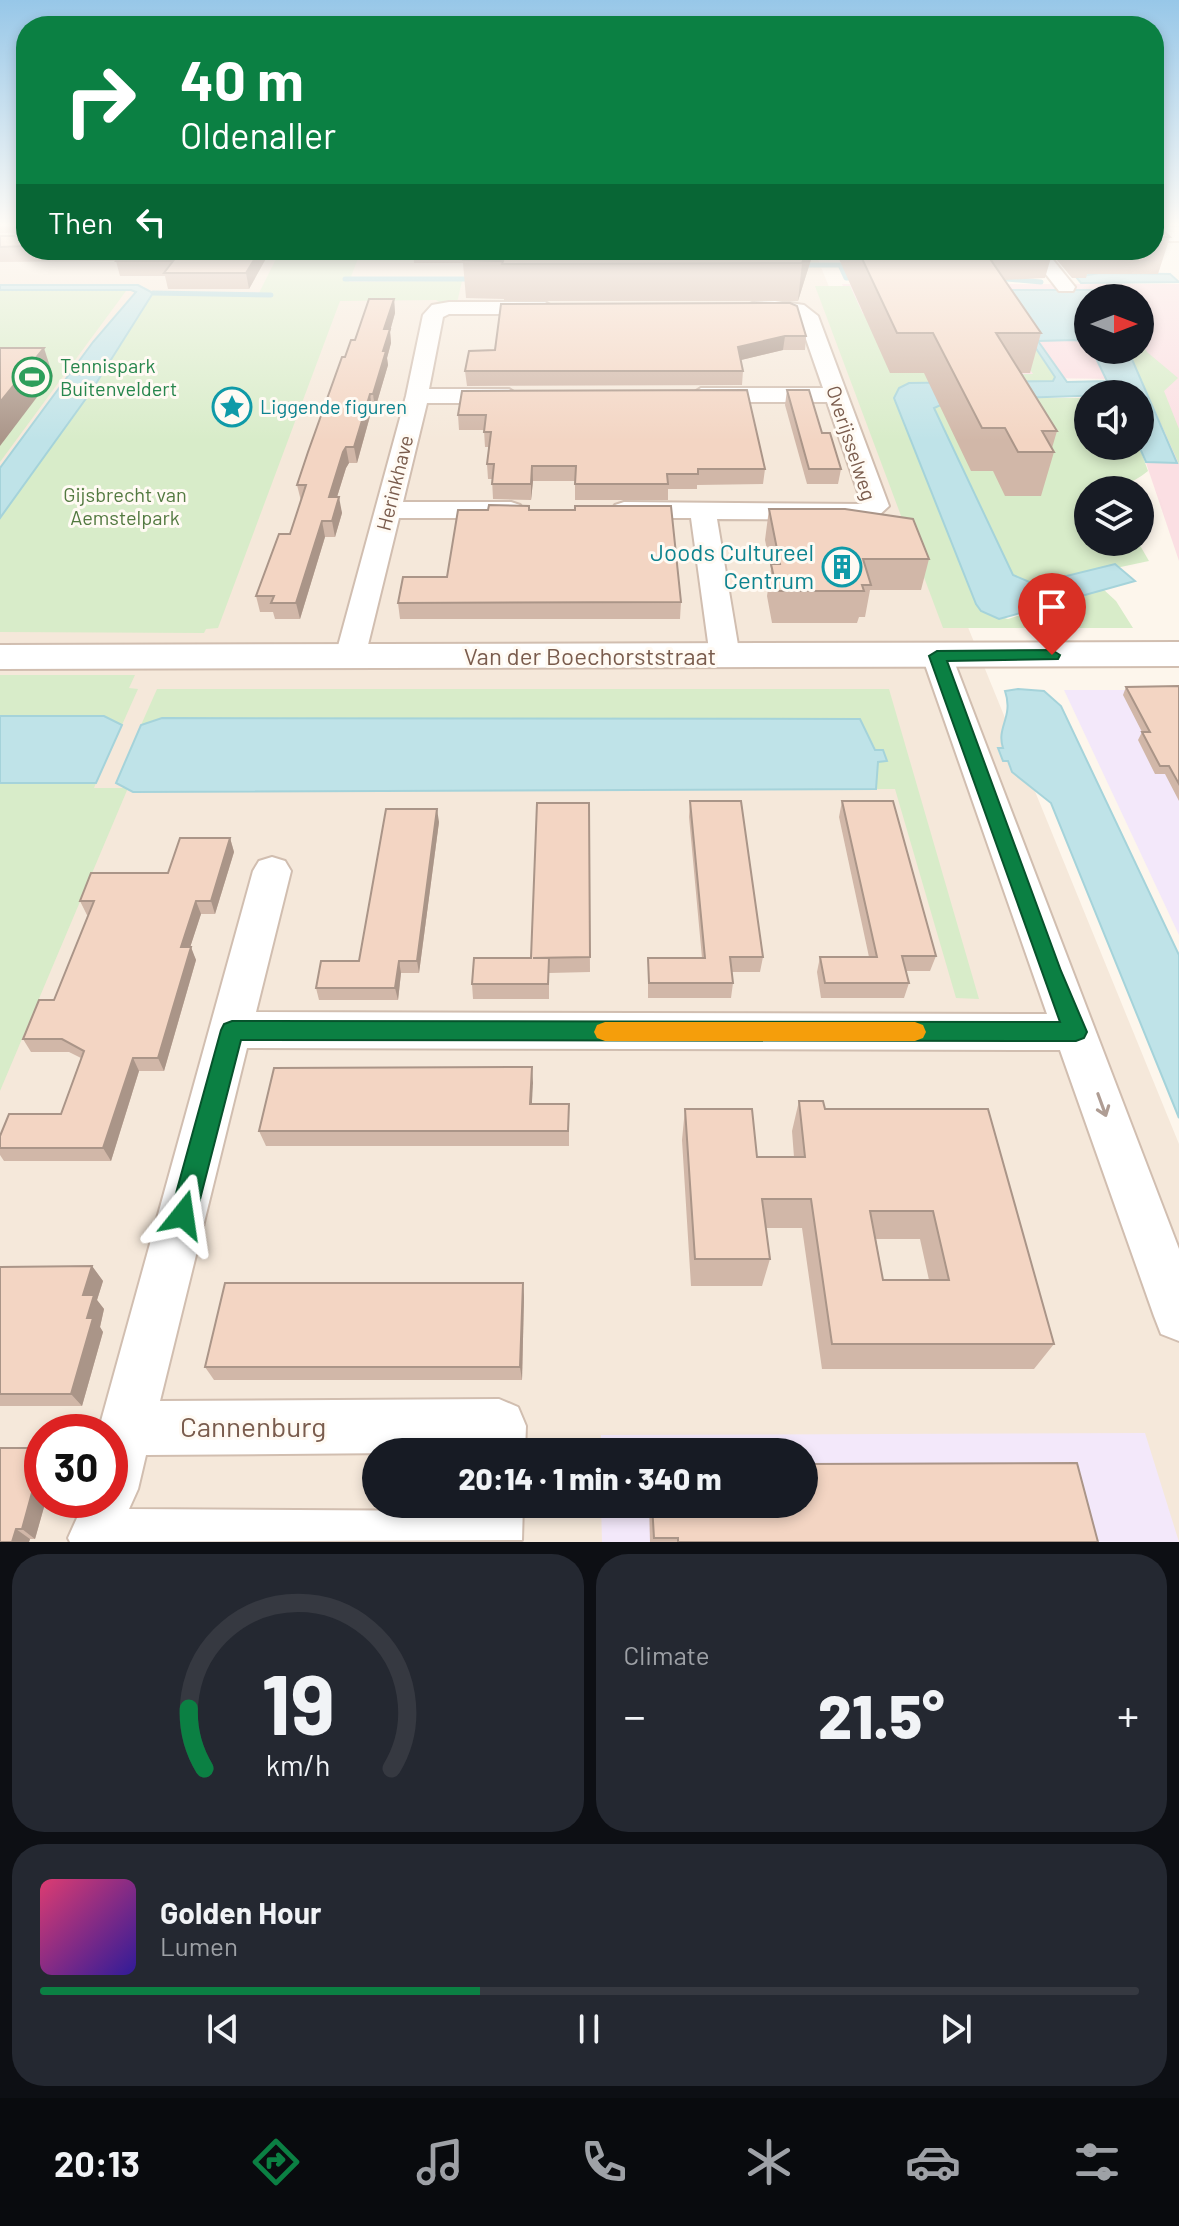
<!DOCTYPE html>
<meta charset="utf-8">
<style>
body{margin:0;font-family:Barlow,sans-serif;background:#242831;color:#f1f3f6;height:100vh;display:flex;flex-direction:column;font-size:30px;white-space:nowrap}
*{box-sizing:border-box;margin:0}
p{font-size:26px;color:#9ea1a6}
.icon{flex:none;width:44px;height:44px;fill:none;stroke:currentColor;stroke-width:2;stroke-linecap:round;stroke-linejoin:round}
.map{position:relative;height:1542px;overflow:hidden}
.panel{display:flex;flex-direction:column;gap:12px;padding:12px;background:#0d0f14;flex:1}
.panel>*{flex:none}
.banner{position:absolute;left:16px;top:16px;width:1148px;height:244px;border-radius:32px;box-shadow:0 4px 12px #0003;background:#0b8043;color:#fff;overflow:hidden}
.needle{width:52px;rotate:90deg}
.controls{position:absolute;left:1074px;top:284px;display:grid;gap:16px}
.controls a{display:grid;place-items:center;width:80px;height:80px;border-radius:50%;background:#171b24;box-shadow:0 4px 12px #0003;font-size:40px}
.speed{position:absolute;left:24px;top:1414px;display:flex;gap:16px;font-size:40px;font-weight:700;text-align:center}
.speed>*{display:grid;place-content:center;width:104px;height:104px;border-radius:50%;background:#171b24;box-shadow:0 4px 12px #0003;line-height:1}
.speed .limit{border:12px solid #d22;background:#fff;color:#111}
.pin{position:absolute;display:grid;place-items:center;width:68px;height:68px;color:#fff;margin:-82px -34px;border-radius:50% 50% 50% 0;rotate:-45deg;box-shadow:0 0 8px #0007}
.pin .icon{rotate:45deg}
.me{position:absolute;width:88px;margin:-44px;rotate:15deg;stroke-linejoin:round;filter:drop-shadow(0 0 6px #0008)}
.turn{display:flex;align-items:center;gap:28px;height:168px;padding:0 32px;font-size:36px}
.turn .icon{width:104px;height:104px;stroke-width:2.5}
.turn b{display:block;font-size:56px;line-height:68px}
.then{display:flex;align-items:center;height:76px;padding:0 32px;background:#0003;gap:16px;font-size:30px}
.big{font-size:60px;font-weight:800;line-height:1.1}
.panel .widget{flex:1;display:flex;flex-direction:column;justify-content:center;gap:12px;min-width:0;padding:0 28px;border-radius:32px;background:#242831}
.panel .dial{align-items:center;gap:0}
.dial svg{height:208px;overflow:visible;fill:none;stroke:#363941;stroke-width:7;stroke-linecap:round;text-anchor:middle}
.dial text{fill:#f1f3f6;stroke:none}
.song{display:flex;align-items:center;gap:24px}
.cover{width:96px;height:96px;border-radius:12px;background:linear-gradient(135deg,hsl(340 70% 55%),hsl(250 70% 35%))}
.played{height:8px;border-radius:4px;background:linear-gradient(90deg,#0b8043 40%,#363941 40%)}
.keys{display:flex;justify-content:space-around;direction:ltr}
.heat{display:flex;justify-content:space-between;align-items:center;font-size:44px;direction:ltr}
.panel .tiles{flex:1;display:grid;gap:12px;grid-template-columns:1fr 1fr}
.widget:last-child{grid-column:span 2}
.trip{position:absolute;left:362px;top:1438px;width:456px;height:80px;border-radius:40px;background:#171b24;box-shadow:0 4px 12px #0003;font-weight:800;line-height:80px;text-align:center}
.tab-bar{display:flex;height:128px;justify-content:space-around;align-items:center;background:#090b0e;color:#9ea1a6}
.tab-bar .icon{width:56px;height:56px}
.tab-bar .current{color:#0b8043}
.tab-bar b{font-size:36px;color:#f1f3f6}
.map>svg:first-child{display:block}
</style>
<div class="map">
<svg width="1179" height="1542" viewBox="0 0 1179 1542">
<rect width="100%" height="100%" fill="#fdf6ec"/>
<path fill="#f5e8da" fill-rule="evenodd" d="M0,225H26V250H814L1179,1144V1542H0ZM42,1432H110V1500H42ZM376,1452H804V1504H376Z"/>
<g fill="#f3e8fa">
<polygon points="1064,690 1179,690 1179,935"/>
<polygon points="1145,1433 1179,1542 602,1542 601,1504 804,1504 804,1452 601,1452 601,1435"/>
</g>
<path fill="#fbdfe3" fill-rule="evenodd" d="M842,284H1179V561L1140,445V394L1117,379L884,376ZM1088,298H1140V350H1088Z"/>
<g fill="#d8ecc9">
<polygon points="279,253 360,253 349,282 462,281 457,303 443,304 436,300 340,301 218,628 206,629 204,633 0,632 0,471 135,293 259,293"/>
<polygon points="815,286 850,286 863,314 878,314 983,375 1033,374 979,290 997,290 1055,378 1053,381 909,383 894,398 976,604 981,611 1008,619 1103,589 1116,601 1133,628 943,628"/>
<polygon points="0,291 126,291 0,462"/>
<polygon points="1140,339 1147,352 1178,378 1164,391 1179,429 1179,464 1128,350 1140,350"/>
<path d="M917,398H1088V446H1139L1148,471C1132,485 1109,490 1088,490V542H1138L1149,561L1097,572L1036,598L1000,584Z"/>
<polygon points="0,675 135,675 129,688 138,689 122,725 114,721 87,783 96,783 94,788 128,788 0,1091"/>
<polygon points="157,689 889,689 979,999 956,998 895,789 876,789 878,761 887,761 883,750 876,750 860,719 162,718 141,725"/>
</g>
<g fill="#bfe3e8" stroke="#a5d3da" stroke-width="2">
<polygon points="1100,273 1170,274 1179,282 1081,283 1076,277"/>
<polygon points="0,285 138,285 153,293 90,393 0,518 0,468 93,342 136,292 131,290 0,290"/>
<polygon points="997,290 1101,290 1107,298 1088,298 1088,342 1074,340 1038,341 1067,382 1107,381 1092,350 1128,350 1177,463 1146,462 1139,446 1140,394 952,400 934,408 1013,575 1034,584 1115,564 1135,581 999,619 981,611 976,604 894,398 899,388 909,383 1053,381 1055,377"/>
<path d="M1018,689L1044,691L1061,706L1179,955V1118L1051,803L1012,772L1008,761H1003L998,748H1003C996,727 1014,717 1005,691Z"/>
<polygon points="0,716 104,716 122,725 96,783 0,783"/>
<polygon points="162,718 860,719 875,750 883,750 887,761 878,762 876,789 133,792 116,783 141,725"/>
</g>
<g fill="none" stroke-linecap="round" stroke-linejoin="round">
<g stroke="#a5d3da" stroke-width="5">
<polyline points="800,265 840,265 846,278 857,278"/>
<polyline points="996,278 1041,282"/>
<polyline points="345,279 474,279"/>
<polyline points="153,293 271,295"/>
</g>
<defs>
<g id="minor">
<polygon points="1027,250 1045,250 1075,287 1073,291 1059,291"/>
<path d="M775,301L804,305L818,316L889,506L876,518L867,520L717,519L740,657L736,664L725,666L714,664L710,657L691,518H624L615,515L611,510L615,505L624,502L862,504L827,402H701L690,395L701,388H823L799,319C782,308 758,321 744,308L754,302Z"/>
<polygon points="449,302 545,302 555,308 545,314 449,314 443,317 429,389 509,389 520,396 509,403 427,403 403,502 511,502 520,505 524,510 520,515 511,518 399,518 365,657 361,664 350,666 339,664 335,657 406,396 423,315 432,305"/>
<polygon points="937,647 948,649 952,656 1179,1249 1179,1341 1161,1334 1154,1316 1060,1050 247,1048 160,1401 499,1399 518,1407 526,1426 525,1452 146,1455 138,1489 129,1509 466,1511 467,1504 523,1504 522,1540 70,1542 68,1538 77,1518 94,1510 86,1500 110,1500 110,1432 98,1432 253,871 259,861 272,857 285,861 291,871 256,1012 1047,1014 922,656 926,649"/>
</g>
<polygon id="tertiary" points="1179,642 1179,666 0,669 0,645"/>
<rect id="secondary" x="1154" y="227" width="25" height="14"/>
</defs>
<use href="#minor" stroke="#d1beb0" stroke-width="4"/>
<use href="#tertiary" stroke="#d1beb0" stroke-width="4"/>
<use href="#secondary" stroke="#d6c0b0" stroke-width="4"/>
<use href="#minor" fill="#fff" fill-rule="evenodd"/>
<use href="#tertiary" fill="#fff" fill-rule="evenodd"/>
<use href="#secondary" fill="#fff" fill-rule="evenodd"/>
</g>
<g fill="#d1b7a8" fill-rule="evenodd">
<polygon points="0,225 26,225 26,250 269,250 269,253 249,289 168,289 165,276 120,276 116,261 0,262 0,236 23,236 23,233 0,233"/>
<polygon points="1154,225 1170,237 1158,274 1087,274 1086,278 1072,278 1052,254 1045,278 1004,280 1041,333 1030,373 1021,373 1057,431 1052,448 1054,452 1041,496 1005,496 993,471 971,471 924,373 890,373 835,250 1154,250"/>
<polygon points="413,250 814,250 798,301 504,301 504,299 466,298 463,263 414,263"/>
<polygon points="394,299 395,313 390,331 391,343 387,358 388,365 375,409 372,409 357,463 349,463 346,468 337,497 342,513 335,537 325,537 300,619 275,619 273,612 260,612 256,596 290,534 301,501 297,485 345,357 355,340"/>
<polygon points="501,304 806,336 805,350 783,350 741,360 743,371 742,385 467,386 465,371 495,350"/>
<polygon points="787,390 822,433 841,469 838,484 807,484 785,405"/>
<polygon points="462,391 765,469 763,484 697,485 697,489 668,489 668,500 575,500 575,481 533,481 531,500 493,499 492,479 488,479 487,464 489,447 485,447 484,430 459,430 458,415"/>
<polygon points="769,509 929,559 921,590 870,590 865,617 859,617 857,623 772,623 767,596 771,569 765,540"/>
<polygon points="529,510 681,602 680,619 400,619 398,603 447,577"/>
<polygon points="1179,686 1179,801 1165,774 1155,774 1138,740 1142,732 1123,695 1126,687"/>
<polygon points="690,801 763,957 760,972 732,972 733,983 731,998 648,998 648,958 702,958 689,817"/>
<polygon points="842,801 936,956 930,971 906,971 909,983 904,998 821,998 817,972 820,957 869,957 839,817"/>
<polygon points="589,803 590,972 549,973 549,999 473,999 472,984 531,958"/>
<polygon points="439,822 419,973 401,973 398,1000 319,1000 316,988 359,961"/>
<polygon points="230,838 234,852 215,914 201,914 190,947 196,960 164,1071 139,1071 111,1161 4,1161 0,1155 0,1136 61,1114 81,1058 69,1052 31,1052 23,1039 54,1000 89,915 87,915 80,901 168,873"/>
<polygon points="532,1067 532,1104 569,1104 569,1146 266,1146 259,1131"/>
<path d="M799,1101L825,1109H988L1054,1344L1034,1369H822L802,1228H766L770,1259L762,1286H691L682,1140L685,1109L757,1157H794L792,1131ZM876,1239H920L929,1280H883Z"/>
<polygon points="92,1266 103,1281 97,1300 104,1309 100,1327 103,1332 82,1406 0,1406 0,1267"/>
<polygon points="523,1283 524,1297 522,1380 214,1380 205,1367"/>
<polygon points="42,1448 42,1500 46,1500 35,1539 30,1539 29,1542 0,1542"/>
<polygon points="649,1504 804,1504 1098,1542 650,1542"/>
</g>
<g fill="#aa9588">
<polygon points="259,250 269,250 269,253 249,289 246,273"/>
<polygon points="807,250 814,250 798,301 802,263"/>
<polygon points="394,299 395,313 390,331 391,343 387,358 388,365 375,409 373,394 383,351 384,329"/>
<polygon points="785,336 783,350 737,361 738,347"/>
<polygon points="44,348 53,376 0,446 0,402"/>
<polygon points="370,394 372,409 357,463 354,447"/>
<polygon points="346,447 349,463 346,468 332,513 329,497 343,452"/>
<polygon points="532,466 533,481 531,500 531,484"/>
<polygon points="339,497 342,513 335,537 332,521"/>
<polygon points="322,521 325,537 300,619 296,603"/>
<polygon points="437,809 439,822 419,973 417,961"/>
<polygon points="230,838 234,852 215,914 211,901"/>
<polygon points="196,901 201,914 186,960 181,947"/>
<polygon points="191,947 196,960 164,1071 158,1058"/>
<polygon points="399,961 401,973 398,1000 395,988"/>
<polygon points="133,1058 139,1071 111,1161 103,1148"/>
<polygon points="532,1067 533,1083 531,1120 530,1104"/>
<polygon points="92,1266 103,1281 97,1300 104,1309 100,1327 103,1332 82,1406 71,1394 87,1318 83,1295"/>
<polygon points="523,1283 524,1297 522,1380 520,1367"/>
<polygon points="36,1478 42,1483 42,1500 46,1500 35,1539 22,1529"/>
<polygon points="16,1529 30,1539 29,1542 12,1542"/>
</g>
<g fill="#f3d5c3" stroke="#aa9588" stroke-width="2" fill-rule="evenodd">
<polygon points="23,225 26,225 26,246 0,247 0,236 23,236"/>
<polygon points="1154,225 1158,225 1170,237 1154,237"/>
<polygon points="124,250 260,250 246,273 164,273 173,261 116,261"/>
<polygon points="465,250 807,250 802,263 502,264 503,261 463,260"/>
<polygon points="858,250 984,250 1041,333 996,333 1057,431 1042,431 1054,452 1018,452 1005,428 982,428 933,333 897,333"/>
<polygon points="369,299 394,299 384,329 390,329 383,351 386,351 373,394 370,394 354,447 346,447 343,452 329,497 339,497 332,521 322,521 296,603 271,603 274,596 256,596 279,534 290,534 306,485 297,485 308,452 342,357 345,357 351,340 355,340"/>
<polygon points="790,303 797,306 806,336 785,336 738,347 743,371 465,371 469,351 495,350 501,304"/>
<polygon points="0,348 44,348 0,402"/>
<polygon points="747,390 765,469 698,469 698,474 667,474 668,484 575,484 576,466 532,466 531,484 492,484 494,464 487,464 491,432 484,432 486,415 458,415 462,391"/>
<polygon points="787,390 809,390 822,433 830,433 841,469 809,469"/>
<polygon points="489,505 529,506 529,510 575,510 575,506 671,506 681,602 398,603 403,577 447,577 458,510 488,510"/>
<polygon points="769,509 845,509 913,519 929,559 863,559 871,585 862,585 864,591 777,591 771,564 780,564"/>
<polygon points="1179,686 1179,784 1169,766 1160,766 1142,732 1150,732 1126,687"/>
<polygon points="690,801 741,801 763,957 730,957 733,983 649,983 648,958 705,958"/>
<polygon points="842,801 893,801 936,956 902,956 909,983 825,983 820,957 877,957"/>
<polygon points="537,803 589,803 590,957 533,958 549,958 548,984 472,984 474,958 531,958"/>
<polygon points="386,809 437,809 417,961 399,961 395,988 316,988 321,961 359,961"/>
<polygon points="180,838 230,838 211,901 196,901 181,947 191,947 158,1058 133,1058 103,1148 0,1148 0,1136 9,1114 61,1114 84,1051 62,1039 23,1039 39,1000 54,1000 94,901 80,901 91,873 168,873"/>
<polygon points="532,1067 530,1104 569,1104 568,1131 259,1131 274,1068"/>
<path d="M799,1101H823L825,1109H988L1054,1344H832L811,1199H762L770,1259H695L685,1109H752L757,1157H805ZM870,1211H933L949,1280H883Z"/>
<polygon points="92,1266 83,1295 94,1295 87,1318 93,1318 71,1394 0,1394 0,1267"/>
<polygon points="225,1283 523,1283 520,1367 205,1367"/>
<polygon points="0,1448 42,1448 42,1478 36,1478 22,1529 16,1529 12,1542 0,1542"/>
<polygon points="1077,1463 1098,1542 678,1542 678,1538 654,1538 652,1504 804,1504 804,1464"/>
</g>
<defs><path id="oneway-shaft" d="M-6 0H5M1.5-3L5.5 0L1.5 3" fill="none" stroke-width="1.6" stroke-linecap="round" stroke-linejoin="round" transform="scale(2)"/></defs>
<use stroke="#af9d94" href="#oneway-shaft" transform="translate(1102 1105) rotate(70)"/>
<linearGradient id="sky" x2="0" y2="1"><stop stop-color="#97c7e8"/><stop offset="0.51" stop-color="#fefbf6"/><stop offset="1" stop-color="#fefbf6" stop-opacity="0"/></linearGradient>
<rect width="1179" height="441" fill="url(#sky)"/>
<polygon fill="#0b8043" stroke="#07532c" stroke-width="2" points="1052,650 1060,655 1058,659 947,661 1061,971 1087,1032 1084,1038 1076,1041 241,1040 196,1215 192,1224 183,1228 174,1224 170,1215 221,1030 224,1024 232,1021 1060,1022 929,656 937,651"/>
<polygon fill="#f59e0b" points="605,1022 915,1022 923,1025 926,1032 923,1038 915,1041 605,1041 597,1038 594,1032 597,1025"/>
<defs>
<symbol id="stadium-ring" viewBox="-11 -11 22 22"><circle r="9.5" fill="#fffaf3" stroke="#2e9e5b" stroke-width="1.5"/><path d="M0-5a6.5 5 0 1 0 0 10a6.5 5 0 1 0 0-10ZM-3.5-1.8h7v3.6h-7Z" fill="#2e9e5b"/></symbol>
<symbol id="sight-ring" viewBox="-11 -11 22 22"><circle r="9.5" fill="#fffaf3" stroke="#0f9aa8" stroke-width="1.5"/><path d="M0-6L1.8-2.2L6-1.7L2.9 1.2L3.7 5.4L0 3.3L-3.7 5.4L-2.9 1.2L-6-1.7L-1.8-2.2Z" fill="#0f9aa8"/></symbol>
<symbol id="building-ring" viewBox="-11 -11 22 22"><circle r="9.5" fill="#fffaf3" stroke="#0f9aa8" stroke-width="1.5"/><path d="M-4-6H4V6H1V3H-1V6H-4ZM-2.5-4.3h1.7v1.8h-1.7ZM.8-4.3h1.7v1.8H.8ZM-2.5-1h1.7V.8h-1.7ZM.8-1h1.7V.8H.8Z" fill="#0f9aa8"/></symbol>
</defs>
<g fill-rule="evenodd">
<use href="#stadium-ring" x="10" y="355" width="44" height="44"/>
<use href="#sight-ring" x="210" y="385" width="44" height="44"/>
<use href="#building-ring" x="820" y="545" width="44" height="44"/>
</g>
<g text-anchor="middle" stroke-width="6" stroke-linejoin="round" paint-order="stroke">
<g font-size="20" fill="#27864d" stroke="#fffaf3" text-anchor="start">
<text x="60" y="373">Tennispark<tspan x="60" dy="23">Buitenveldert</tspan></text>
</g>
<g font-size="20" fill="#0d838f" stroke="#fffaf3" text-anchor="start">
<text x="260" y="414">Liggende figuren</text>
</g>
<g font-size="20" fill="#7a5c4d" stroke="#fffaf3">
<text transform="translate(851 443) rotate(72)" y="7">Overijsselweg</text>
<text transform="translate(395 483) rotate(-76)" y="7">Herinkhave</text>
</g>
<g font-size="20" fill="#537a41" stroke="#fffaf3">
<text x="125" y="502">Gijsbrecht van<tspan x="125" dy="23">Aemstelpark</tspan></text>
</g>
<g font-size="24" fill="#0d838f" stroke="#fffaf3" text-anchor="end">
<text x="814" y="561">Joods Cultureel<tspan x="814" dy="28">Centrum</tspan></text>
</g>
<g font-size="24" fill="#7a5c4d" stroke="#fffaf3">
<text x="590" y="665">Van der Boechorststraat</text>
</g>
<g font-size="28" fill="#7a5c4d" stroke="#fffaf3">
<text x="253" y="1437">Cannenburg</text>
</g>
</g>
</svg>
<div class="controls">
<a><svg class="needle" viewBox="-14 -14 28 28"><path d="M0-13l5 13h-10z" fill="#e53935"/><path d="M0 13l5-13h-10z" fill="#9ea1a6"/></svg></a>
<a><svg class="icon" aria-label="sound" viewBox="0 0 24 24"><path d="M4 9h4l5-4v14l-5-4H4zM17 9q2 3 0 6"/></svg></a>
<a><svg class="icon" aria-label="layers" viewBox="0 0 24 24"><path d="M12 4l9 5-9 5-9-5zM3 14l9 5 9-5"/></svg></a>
</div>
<div class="speed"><div class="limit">30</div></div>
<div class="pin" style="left:1052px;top:655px;background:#d93025"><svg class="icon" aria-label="arrive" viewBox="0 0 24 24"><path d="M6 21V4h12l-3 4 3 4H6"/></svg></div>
<svg class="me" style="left:183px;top:1215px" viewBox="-20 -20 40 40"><path d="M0-17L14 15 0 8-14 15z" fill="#0b8043" stroke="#fff" stroke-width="4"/></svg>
<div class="trip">20:14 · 1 min · 340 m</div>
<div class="banner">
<div class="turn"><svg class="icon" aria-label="right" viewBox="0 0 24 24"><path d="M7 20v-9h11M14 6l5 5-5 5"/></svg><div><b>40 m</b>Oldenaller</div></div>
<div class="then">Then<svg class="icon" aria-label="left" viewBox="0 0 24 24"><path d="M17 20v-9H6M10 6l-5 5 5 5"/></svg></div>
</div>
</div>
<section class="panel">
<div class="tiles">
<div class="widget dial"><svg viewBox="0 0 100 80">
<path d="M14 69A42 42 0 1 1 86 69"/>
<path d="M14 69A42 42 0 0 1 8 46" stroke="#0b8043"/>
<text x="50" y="56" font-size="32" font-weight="700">19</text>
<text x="50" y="72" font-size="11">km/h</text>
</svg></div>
<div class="widget"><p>Climate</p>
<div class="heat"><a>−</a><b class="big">21.5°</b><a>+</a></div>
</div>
<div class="widget">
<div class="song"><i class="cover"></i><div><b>Golden Hour</b><p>Lumen</p></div></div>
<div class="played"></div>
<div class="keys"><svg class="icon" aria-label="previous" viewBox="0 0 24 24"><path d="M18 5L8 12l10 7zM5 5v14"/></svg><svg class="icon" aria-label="pause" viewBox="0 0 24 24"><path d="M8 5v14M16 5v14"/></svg><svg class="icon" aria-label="next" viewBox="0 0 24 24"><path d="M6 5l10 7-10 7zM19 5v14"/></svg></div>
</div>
</div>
</section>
<nav class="tab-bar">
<b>20:13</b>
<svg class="icon current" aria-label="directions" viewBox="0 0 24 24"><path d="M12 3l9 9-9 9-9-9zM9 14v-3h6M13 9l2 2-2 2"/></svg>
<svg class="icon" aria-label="music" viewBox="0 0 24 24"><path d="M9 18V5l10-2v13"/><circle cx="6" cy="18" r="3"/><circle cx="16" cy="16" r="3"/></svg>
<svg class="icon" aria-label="phone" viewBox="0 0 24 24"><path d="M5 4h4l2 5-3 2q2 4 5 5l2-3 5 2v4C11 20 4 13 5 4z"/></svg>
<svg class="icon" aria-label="climate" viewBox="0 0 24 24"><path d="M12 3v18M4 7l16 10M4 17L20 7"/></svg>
<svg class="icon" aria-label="car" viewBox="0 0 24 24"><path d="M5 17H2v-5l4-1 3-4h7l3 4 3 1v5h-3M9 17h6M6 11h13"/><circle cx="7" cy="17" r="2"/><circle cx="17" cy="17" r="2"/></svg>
<svg class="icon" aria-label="filters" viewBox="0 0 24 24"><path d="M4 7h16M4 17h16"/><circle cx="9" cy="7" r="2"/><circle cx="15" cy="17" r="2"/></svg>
</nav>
